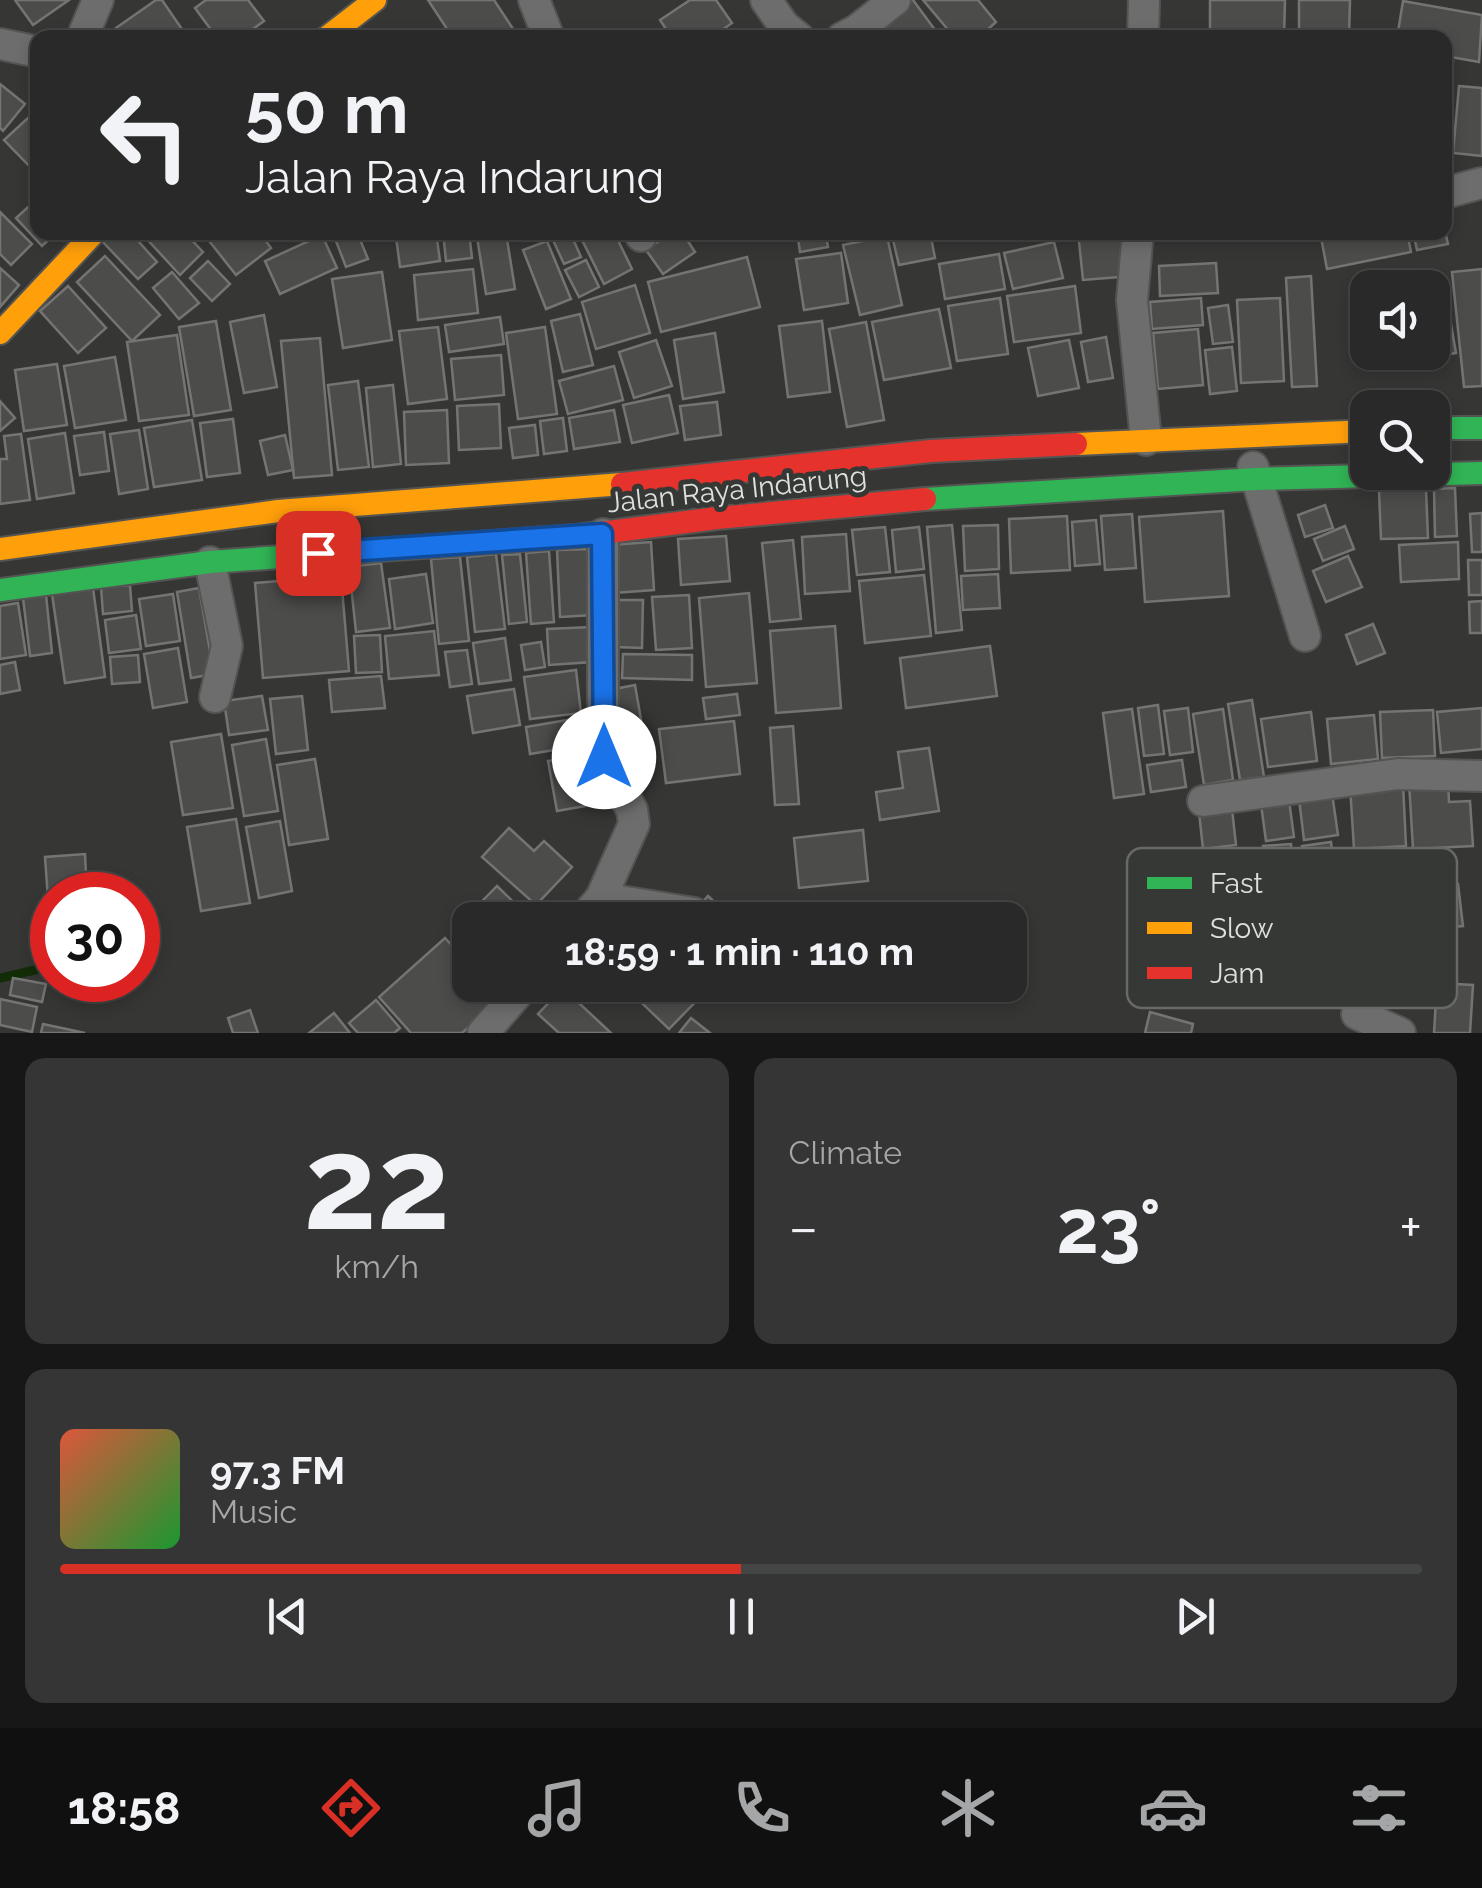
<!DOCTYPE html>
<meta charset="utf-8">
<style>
body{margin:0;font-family:Raleway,sans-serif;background:#343534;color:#f1f3f6;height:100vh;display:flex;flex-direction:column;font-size:38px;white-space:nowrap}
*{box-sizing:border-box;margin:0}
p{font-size:32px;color:#a5a6a8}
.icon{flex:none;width:55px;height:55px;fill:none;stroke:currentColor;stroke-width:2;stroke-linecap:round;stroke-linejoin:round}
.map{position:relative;height:1033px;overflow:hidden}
.sheet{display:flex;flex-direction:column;gap:25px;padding:25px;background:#161716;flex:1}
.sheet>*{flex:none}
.top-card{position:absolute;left:30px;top:30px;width:1422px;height:210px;border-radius:20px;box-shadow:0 5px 15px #0003,0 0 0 2px #444545;background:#282928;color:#f1f3f6;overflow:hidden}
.controls{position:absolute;left:1350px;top:270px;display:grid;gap:20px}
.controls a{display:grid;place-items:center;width:100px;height:100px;border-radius:20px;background:#282928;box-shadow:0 5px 15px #0003,0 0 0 2px #444545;font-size:50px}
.speed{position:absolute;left:30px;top:872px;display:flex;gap:20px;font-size:50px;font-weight:700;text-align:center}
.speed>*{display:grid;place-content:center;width:130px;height:130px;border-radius:50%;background:#282928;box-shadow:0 5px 15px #0003,0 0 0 2px #444545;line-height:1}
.speed .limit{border:15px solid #d22;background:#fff;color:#111}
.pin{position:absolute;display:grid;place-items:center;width:85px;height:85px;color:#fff;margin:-42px;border-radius:20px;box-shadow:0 5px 15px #0006}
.me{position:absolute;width:110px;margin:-55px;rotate:0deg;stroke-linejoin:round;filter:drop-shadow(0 0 8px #0008)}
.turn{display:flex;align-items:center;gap:35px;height:210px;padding:0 50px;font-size:45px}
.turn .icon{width:130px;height:130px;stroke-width:2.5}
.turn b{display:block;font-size:70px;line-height:85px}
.big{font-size:75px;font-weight:700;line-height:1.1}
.sheet .card{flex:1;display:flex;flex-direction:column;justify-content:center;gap:15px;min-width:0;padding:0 35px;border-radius:20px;background:#343534}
.sheet .dial{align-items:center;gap:0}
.dial b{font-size:130px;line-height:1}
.song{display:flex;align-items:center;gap:30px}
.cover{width:120px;height:120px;border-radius:15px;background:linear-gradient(135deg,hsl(10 70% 55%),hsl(130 70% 35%))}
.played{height:10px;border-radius:5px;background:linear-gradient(90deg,#d93025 50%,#444545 50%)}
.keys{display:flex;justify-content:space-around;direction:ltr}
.heat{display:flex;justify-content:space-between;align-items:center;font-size:55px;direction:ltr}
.sheet .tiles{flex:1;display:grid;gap:25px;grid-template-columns:1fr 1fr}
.card:last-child{grid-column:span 2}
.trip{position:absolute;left:452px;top:902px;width:575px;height:100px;border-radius:20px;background:#282928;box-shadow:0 5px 15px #0003,0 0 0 2px #444545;font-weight:700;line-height:100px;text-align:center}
.tab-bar{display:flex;height:160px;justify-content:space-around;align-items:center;background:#101010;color:#a5a6a8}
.tab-bar .icon{width:70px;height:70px}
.tab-bar .current{color:#d93025}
.tab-bar b{font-size:45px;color:#f1f3f6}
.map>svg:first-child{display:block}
</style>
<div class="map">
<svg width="1482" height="1033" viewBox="0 0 1482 1033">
<rect width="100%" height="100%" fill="#363735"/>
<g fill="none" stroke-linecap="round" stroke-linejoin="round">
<polyline stroke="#132c08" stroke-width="9" points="0,978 52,966"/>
</g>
<g fill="#4c4d4b" stroke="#747573" stroke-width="2.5">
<polygon points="15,0 69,0 33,25"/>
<polygon points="156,0 162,0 188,38 118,38 113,30"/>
<polygon points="206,0 248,0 264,21 241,38 217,38 195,8"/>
<polygon points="428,0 494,0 519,38 453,38"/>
<polygon points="690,0 716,0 732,23 711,38 672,38 660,20"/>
<polygon points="902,0 913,0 941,38 850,38"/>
<polygon points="923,0 978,0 996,22 978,38 955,38"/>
<polygon points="1210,0 1285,0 1284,38 1210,38"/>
<polygon points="1299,0 1350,0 1349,38 1299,38"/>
<polygon points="1403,1 1482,15 1479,62 1445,56 1445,38 1397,38"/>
<polygon points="1445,60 1453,61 1446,133 1445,133"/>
<polygon points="0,84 25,104 3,131 0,128"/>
<polygon points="1459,86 1482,88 1482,156 1453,153"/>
<polygon points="28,118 38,128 38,175 4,140"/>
<polygon points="38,198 38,232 57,232 42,246 16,218"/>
<polygon points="0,212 32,244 11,265 0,254"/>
<polygon points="1445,231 1448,244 1417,250 1413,232"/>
<polygon points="109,232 130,232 157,262 138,279 101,240"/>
<polygon points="148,232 184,232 203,252 180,275 144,236"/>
<polygon points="202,232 259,232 271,248 236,275"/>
<polygon points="344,232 357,232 368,259 346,267 334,236"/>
<polygon points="436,232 440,261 400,267 396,237"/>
<polygon points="443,232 469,232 472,258 446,261"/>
<polygon points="564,232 570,232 581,257 564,264 552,238"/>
<polygon points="583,232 614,232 632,269 604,284 579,234"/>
<polygon points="672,232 682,232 695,252 663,274 646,250"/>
<polygon points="797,232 825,232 828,247 800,252"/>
<polygon points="909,232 930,232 935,258 899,265 892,236"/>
<polygon points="1078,232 1127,232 1132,276 1083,280"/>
<polygon points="1320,232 1407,232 1411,252 1327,269"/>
<polygon points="506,233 515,289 486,294 477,237"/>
<polygon points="322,235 337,268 280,294 265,261"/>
<polygon points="887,236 902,305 860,315 843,245"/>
<polygon points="547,241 571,299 546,309 523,250"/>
<polygon points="1054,242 1063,278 1013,289 1004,253"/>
<polygon points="841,253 848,303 804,310 796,259"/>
<polygon points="999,254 1005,289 945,299 939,264"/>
<polygon points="105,256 160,315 132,341 77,282"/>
<polygon points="747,257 760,307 661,332 648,282"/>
<polygon points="586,260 599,287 579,297 565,270"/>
<polygon points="208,261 230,284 212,301 190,278"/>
<polygon points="1216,263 1218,293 1160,296 1159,266"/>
<polygon points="0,268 19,285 0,307"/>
<polygon points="473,269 478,313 418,320 414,275"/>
<polygon points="1482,269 1482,386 1464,387 1452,272"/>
<polygon points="172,272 199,303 179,319 153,288"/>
<polygon points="382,272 392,340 343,348 332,279"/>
<polygon points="1311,276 1317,386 1292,387 1286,278"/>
<polygon points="1443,279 1456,353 1382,366 1380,352 1432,352 1432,288 1396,288"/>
<polygon points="635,285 650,333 596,349 582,302"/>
<polygon points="68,286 106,328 78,353 40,311"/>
<polygon points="1075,286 1081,333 1014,342 1007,296"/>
<polygon points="1000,298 1008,354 957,361 948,306"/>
<polygon points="1201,298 1203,325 1152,329 1150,302"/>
<polygon points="1280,298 1284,381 1241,383 1237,300"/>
<polygon points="1228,305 1233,342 1213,344 1208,308"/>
<polygon points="939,309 951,368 884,380 872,322"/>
<polygon points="580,314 593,365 563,372 551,321"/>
<polygon points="264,315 277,387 244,393 230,322"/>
<polygon points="500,317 504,344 449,352 445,325"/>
<polygon points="216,321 231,410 194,416 179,327"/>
<polygon points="822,321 830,392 788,397 779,326"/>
<polygon points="866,322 884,420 847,427 829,329"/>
<polygon points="438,327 447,399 408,404 399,331"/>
<polygon points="545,327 557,414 518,419 506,333"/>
<polygon points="1198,329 1203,385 1158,389 1153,333"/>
<polygon points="715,333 724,392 683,399 674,340"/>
<polygon points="177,335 189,415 139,421 127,342"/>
<polygon points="1106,337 1113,378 1088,382 1081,342"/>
<polygon points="320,338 332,475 294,478 281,341"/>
<polygon points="656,340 672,386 634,398 619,352"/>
<polygon points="1069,340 1079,388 1038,396 1028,348"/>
<polygon points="1232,347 1237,391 1210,394 1205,350"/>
<polygon points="501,355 504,395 455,400 451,359"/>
<polygon points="115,357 126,420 75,428 64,366"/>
<polygon points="57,364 67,425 24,431 15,370"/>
<polygon points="614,366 623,400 568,414 559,381"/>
<polygon points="358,381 369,467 338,470 328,385"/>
<polygon points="393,385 401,464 373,467 366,388"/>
<polygon points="669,395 678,433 632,443 623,405"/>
<polygon points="0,401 15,418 0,431"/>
<polygon points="717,402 721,435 685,440 680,406"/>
<polygon points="499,404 501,448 459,450 457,406"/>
<polygon points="447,410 449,463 406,465 404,412"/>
<polygon points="614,410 620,442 574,449 569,418"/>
<polygon points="563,418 567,451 544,454 540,421"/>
<polygon points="233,419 240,473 207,477 200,423"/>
<polygon points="192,420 202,480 154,487 144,428"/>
<polygon points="535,425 538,455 513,458 509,428"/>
<polygon points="139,430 148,489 119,494 110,434"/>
<polygon points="104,432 109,471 80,475 74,436"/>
<polygon points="65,433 74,493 37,499 28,439"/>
<polygon points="21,434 30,500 0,504 0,459 7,459 4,436"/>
<polygon points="285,435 293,470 268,475 260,441"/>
<polygon points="1455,488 1457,536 1435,537 1434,489"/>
<polygon points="1426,489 1428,538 1381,539 1379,491"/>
<polygon points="1325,505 1333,528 1305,537 1298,515"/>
<polygon points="1223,511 1229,596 1145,602 1139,517"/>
<polygon points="1482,513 1482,552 1472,552 1470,514"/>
<polygon points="1132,514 1136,568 1105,570 1101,516"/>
<polygon points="1067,516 1070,570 1011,573 1009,519"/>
<polygon points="1096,520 1100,564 1075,566 1072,522"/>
<polygon points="952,525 962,630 936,633 927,527"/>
<polygon points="998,525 999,569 965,571 963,526"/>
<polygon points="1345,526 1354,549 1323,561 1314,539"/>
<polygon points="885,527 890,572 857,575 852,530"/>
<polygon points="919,527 924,569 896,572 892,530"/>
<polygon points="846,534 850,591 805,594 802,537"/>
<polygon points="726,536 730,581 681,585 678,539"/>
<polygon points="793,540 801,619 770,622 762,543"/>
<polygon points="651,542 654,590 614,593 610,545"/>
<polygon points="1458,542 1459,579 1401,582 1399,545"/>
<polygon points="591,549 594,615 560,617 557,550"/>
<polygon points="549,551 554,622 531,624 526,553"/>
<polygon points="496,554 505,629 475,632 467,557"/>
<polygon points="520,554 527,622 509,624 502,555"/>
<polygon points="1348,556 1362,587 1326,602 1313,571"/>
<polygon points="460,557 469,641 439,644 431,559"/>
<polygon points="1468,560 1482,560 1482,595 1469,595"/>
<polygon points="381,563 390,628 356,632 349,567"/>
<polygon points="426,574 433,623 395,629 389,579"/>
<polygon points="998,574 1000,608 963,610 961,576"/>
<polygon points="924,575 931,636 865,643 859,581"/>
<polygon points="341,576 349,671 263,678 255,583"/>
<polygon points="130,585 132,611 103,614 101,587"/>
<polygon points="93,588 105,677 65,683 52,594"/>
<polygon points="199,588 214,674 191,678 177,592"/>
<polygon points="749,593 757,683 706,687 699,598"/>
<polygon points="173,594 180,641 146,646 139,599"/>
<polygon points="46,595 52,653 30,656 23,598"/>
<polygon points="689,595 692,648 656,650 652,597"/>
<polygon points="616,600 643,600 642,648 615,647"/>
<polygon points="1482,601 1482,633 1470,633 1469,602"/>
<polygon points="18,603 26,655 0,659 0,606"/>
<polygon points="136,615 141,649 109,653 105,620"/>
<polygon points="1373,624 1385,653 1357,664 1346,635"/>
<polygon points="835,626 841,708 776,713 770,631"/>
<polygon points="591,627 593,662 549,665 547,629"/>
<polygon points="434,631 439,675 389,679 385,636"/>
<polygon points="380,635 382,672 356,673 354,636"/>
<polygon points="505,638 511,680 479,684 473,643"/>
<polygon points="541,642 545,667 525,670 521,645"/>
<polygon points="990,646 997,696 906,708 900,658"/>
<polygon points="178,648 187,702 153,708 144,654"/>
<polygon points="467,650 472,684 450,687 445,652"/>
<polygon points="623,654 692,655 692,680 622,678"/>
<polygon points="138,655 140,682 112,684 110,657"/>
<polygon points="15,662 20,690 0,694 0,665"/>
<polygon points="576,670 581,713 530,719 524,677"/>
<polygon points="381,676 385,708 332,712 329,680"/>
<polygon points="635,685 643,731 616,735 609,690"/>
<polygon points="514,689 520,725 473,733 467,696"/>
<polygon points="737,694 740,715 706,719 703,698"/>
<polygon points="262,696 268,730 229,735 224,701"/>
<polygon points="302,696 308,750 276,754 270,699"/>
<polygon points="1252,700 1264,777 1240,780 1228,704"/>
<polygon points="1158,705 1164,754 1144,756 1138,708"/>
<polygon points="1188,708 1193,752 1170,755 1164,711"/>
<polygon points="1482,708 1482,749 1441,753 1437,712"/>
<polygon points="1132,709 1144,794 1114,798 1103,713"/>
<polygon points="1223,709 1233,780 1204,785 1193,714"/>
<polygon points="1433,710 1435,756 1382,758 1380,712"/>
<polygon points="1311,712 1317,761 1268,767 1261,719"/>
<polygon points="1374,715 1378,759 1331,764 1327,719"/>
<polygon points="579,718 584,745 530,754 526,727"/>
<polygon points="734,721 740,774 666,783 659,729"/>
<polygon points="793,726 799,804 775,805 770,728"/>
<polygon points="221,734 233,808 183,815 171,742"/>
<polygon points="266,739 278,811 244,816 232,745"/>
<polygon points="929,748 939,811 880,820 876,792 903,788 898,752"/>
<polygon points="600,752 608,802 557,811 548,761"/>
<polygon points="315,759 328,839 289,845 277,765"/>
<polygon points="1182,760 1186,787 1151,792 1147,765"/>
<polygon points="1448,780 1449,802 1470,801 1473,846 1413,849 1409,782"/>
<polygon points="1403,783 1406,846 1354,849 1350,786"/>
<polygon points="1331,786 1338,835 1304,840 1298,791"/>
<polygon points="1288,793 1294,837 1266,841 1260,797"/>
<polygon points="1231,800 1236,845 1203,849 1198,803"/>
<polygon points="236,819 250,903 201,911 187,827"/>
<polygon points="280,821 292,891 259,898 246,827"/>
<polygon points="509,828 534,851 544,841 572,867 536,905 482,857"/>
<polygon points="863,830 868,881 799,888 794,838"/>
<polygon points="1331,842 1337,892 1307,895 1302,846"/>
<polygon points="1291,844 1296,896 1268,898 1263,846"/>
<polygon points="85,854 87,895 52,895 52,899 48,899 45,857"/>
<polygon points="1458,884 1463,926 1429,929 1425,886"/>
<polygon points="497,886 532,920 470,920 470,949 452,932"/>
<polygon points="708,896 729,916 725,920 709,920 697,908"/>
<polygon points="445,938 470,965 470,985 488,985 501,999 462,1033 411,1033 379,997"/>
<polygon points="13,978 46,984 42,1002 10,995"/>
<polygon points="1437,983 1473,985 1470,1033 1434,1033"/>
<polygon points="623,985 712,985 669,1029"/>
<polygon points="563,988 611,1033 559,1033 538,1014"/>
<polygon points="0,999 37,1007 32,1032 0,1025"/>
<polygon points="376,1000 400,1028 394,1033 358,1033 349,1023"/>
<polygon points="250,1010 258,1033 233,1033 228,1018"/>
<polygon points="1150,1012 1193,1024 1191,1033 1145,1033"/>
<polygon points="334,1013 350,1033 309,1033"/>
<polygon points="691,1018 710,1033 679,1033"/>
<polygon points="43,1024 85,1033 41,1033"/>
</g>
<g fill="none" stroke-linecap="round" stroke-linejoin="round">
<defs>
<g id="street">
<polyline points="534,0 549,38"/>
<polyline points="766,0 784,26 799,38"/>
<polyline points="82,38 98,0"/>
<polyline points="842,38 857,30 895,0"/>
<polyline points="1143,38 1144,0"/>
<polyline points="0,44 38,52"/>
<polyline points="1445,193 1482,183"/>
<polyline points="639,232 641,236"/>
<polyline points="1138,232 1132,300 1146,440"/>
<polyline points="1253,467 1305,636"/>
<polyline points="210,562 227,646 215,697"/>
<polyline points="1203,801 1398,774 1482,776"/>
<polyline points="601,898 634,824 632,810 603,757 603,534"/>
<polyline points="582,920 601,898 694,913"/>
<polyline points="1357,1014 1400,1033"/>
<polyline points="483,1033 525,985"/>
</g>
<g id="fast">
<polyline points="1432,428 1482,428"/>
<polyline points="925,499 1256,479 1482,473"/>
<polyline points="0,590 210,562 577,536"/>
</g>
<g id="slow">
<polyline points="326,38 375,0"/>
<polyline points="0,333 95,232"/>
<polyline points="1076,444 1368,431"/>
<polyline points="0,549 278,511 622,484"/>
</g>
<g id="jam">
<polyline points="622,484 931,451 1076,444"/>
<polyline points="577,536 717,518 925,499"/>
</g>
</defs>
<use href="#street" stroke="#545553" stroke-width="34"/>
<use href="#fast" stroke="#545553" stroke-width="26"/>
<use href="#slow" stroke="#545553" stroke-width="26"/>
<use href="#jam" stroke="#545553" stroke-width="26"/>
<use href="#street" stroke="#6c6d6c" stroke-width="30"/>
<use href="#fast" stroke="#30b455" stroke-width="22"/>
<use href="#slow" stroke="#ff9f0a" stroke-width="22"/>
<use href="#jam" stroke="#e5322d" stroke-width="22"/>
</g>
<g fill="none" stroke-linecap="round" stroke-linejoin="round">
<defs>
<polyline id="route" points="318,553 602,534 604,757"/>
</defs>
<use href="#route" stroke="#114b97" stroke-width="25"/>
<use href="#route" stroke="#1a73e8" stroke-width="18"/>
</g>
<g text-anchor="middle" stroke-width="10" stroke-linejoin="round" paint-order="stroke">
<g font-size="28" fill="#dee0de" stroke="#353834">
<text transform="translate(737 489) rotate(-6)" y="10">Jalan Raya Indarung</text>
</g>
</g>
<rect x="1127" y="848" width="330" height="160" rx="15" fill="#353834" stroke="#686a67" stroke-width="2.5"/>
<rect x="1147" y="877" width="45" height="12" fill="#30b455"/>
<rect x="1147" y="922" width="45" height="12" fill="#ff9f0a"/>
<rect x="1147" y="967" width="45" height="12" fill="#e5322d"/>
<g font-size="28" fill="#dee0de">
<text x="1210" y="893">Fast</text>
<text x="1210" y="938">Slow</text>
<text x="1210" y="983">Jam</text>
</g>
</svg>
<div class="controls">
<a><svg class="icon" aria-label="sound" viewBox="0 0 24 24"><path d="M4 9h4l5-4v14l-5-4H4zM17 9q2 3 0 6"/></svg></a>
<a><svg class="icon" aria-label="search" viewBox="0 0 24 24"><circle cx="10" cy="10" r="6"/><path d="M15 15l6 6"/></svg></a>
</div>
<div class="speed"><div class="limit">30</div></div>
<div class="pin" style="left:318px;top:553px;background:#d93025"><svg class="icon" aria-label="arrive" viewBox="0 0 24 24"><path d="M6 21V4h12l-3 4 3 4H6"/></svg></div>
<svg class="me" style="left:604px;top:757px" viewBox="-20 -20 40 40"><circle r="19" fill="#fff"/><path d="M0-13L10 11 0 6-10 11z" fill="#1a73e8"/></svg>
<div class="trip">18:59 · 1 min · 110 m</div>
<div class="top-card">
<div class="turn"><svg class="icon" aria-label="left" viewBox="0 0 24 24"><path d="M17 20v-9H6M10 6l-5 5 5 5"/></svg><div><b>50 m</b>Jalan Raya Indarung</div></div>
</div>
</div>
<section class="sheet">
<div class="tiles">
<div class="card dial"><b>22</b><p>km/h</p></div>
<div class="card"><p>Climate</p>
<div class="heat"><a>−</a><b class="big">23°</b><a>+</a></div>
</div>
<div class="card">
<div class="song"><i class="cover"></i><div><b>97.3 FM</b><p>Music</p></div></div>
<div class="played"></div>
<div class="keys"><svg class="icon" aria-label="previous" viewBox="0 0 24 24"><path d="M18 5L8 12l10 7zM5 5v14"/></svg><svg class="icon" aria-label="pause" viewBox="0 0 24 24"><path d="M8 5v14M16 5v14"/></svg><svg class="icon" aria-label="next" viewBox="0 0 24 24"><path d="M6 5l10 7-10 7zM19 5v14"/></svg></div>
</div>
</div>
</section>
<nav class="tab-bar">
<b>18:58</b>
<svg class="icon current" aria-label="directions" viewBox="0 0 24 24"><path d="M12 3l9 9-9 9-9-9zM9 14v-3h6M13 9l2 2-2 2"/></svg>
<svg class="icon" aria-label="music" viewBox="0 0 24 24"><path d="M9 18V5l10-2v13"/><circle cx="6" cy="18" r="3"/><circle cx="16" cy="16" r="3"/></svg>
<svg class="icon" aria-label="phone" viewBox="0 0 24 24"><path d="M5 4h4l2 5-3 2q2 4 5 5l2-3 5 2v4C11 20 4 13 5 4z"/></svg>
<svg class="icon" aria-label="climate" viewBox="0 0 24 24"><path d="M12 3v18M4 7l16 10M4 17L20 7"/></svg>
<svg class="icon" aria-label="car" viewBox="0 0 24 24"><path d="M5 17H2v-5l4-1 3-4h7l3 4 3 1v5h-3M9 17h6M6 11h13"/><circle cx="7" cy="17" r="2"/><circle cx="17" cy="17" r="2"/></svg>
<svg class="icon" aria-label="filters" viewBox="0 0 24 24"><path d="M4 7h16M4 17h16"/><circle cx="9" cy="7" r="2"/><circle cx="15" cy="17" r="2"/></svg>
</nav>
